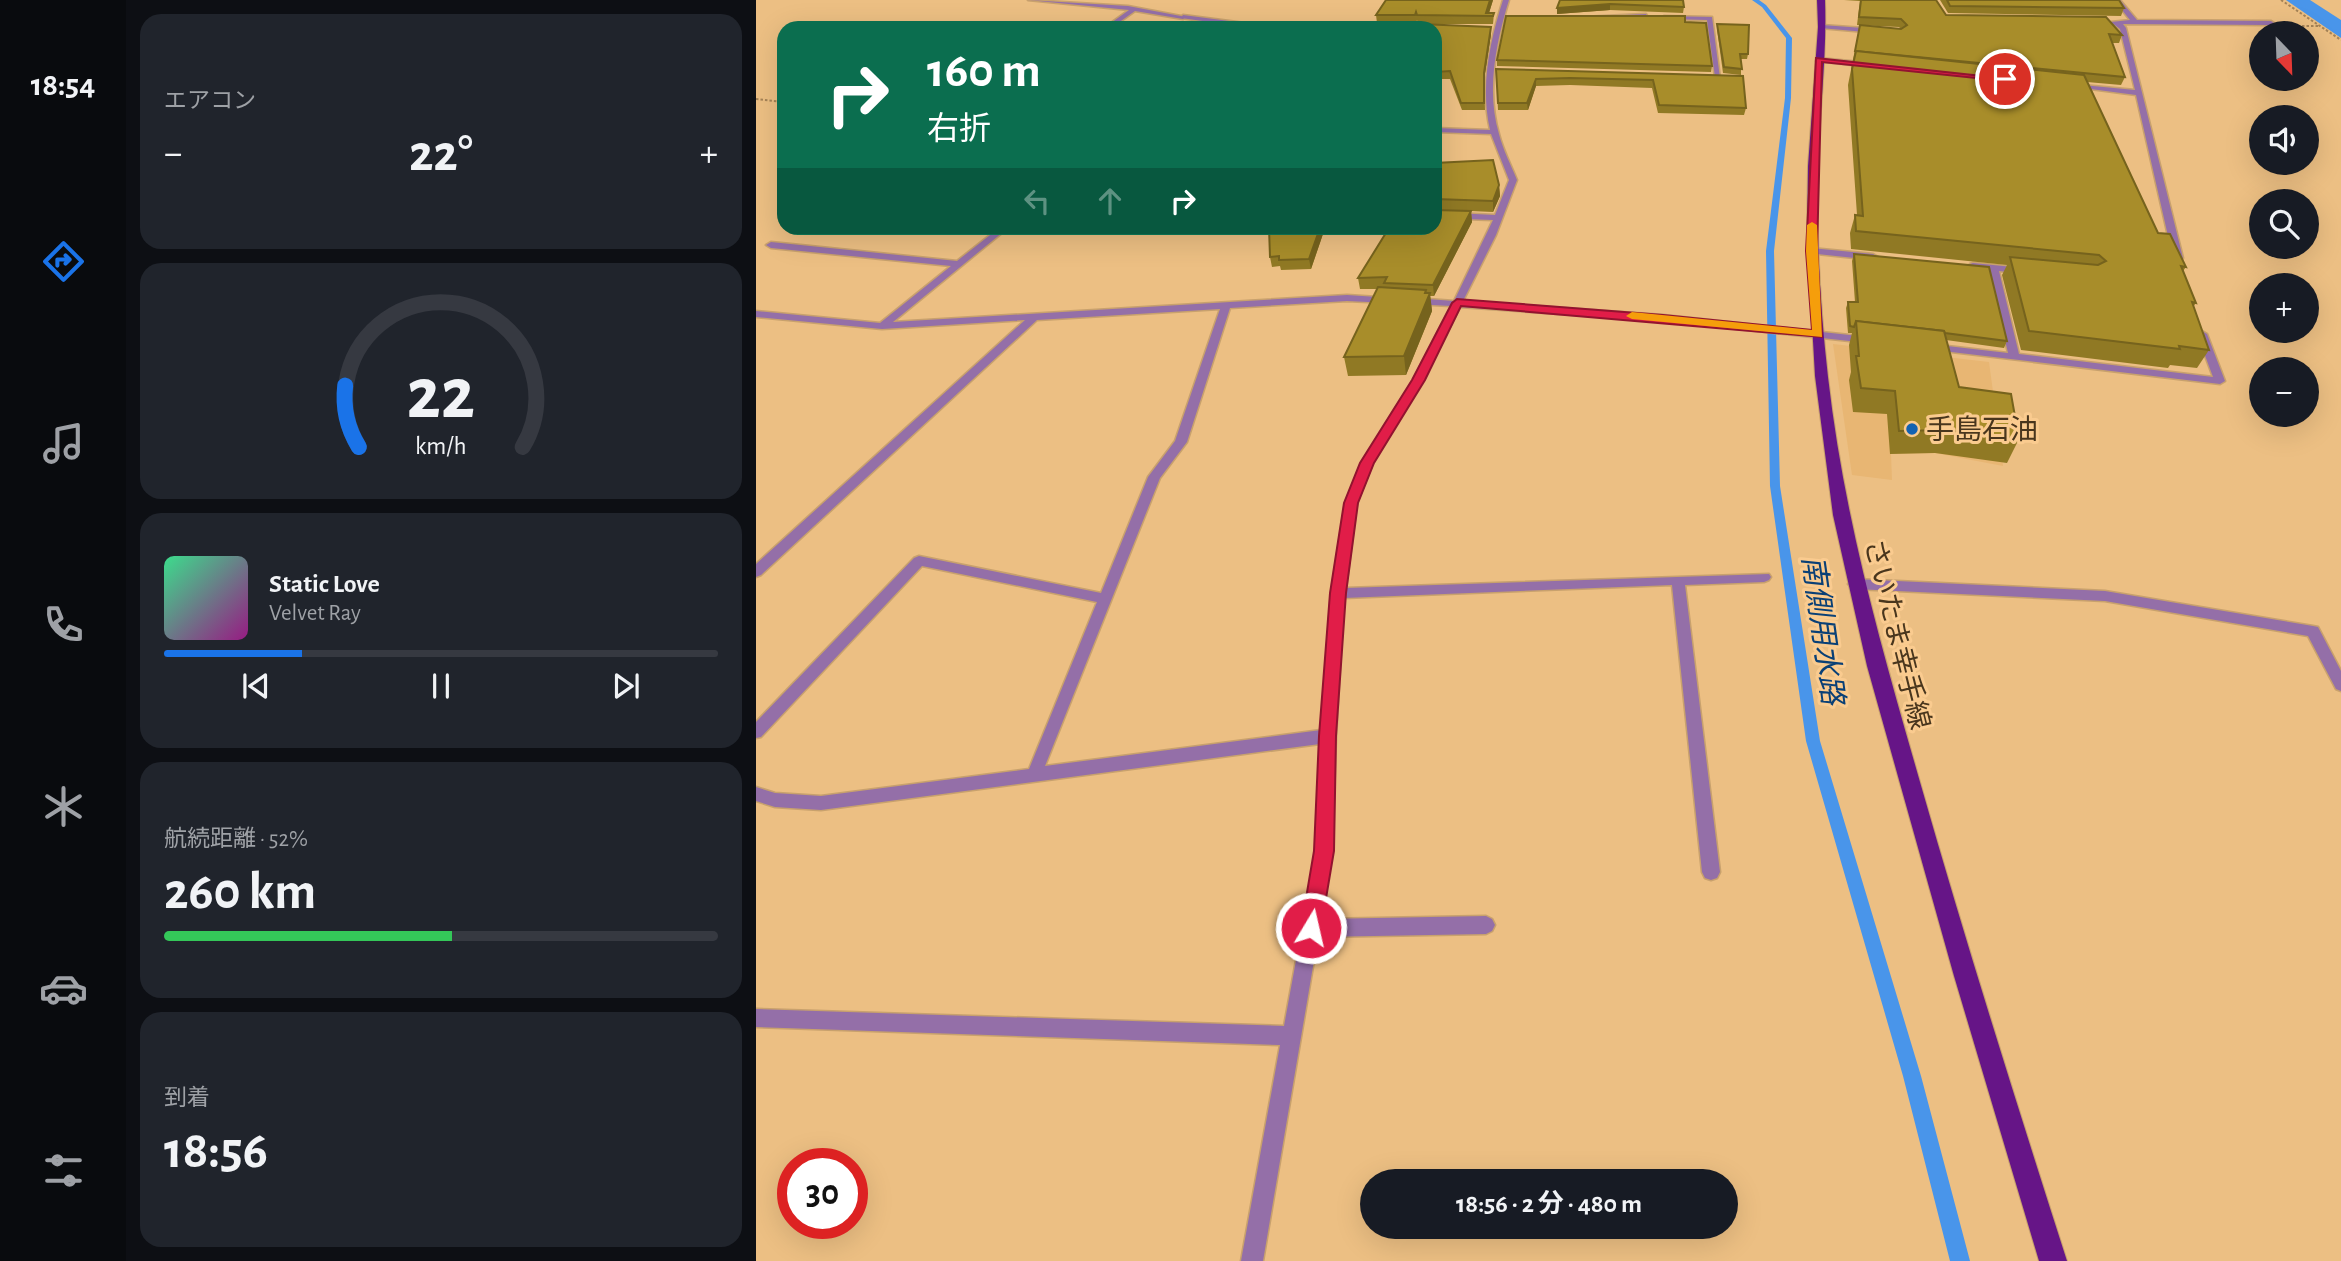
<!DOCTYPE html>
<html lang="ja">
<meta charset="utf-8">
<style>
body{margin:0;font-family:"Alegreya Sans","Noto Sans JP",sans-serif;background:#20242c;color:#f1f3f6;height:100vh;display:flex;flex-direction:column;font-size:26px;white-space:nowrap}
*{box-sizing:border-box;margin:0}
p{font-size:23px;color:#9ea1a6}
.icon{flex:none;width:38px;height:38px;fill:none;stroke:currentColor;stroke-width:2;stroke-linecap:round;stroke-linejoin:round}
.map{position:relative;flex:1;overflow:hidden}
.sheet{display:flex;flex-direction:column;gap:14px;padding:14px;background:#0d0f14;width:630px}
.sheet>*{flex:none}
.banner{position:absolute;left:21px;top:21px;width:665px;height:214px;border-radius:21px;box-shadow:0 7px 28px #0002;background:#0b6e4f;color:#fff;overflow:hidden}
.needle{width:46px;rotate:157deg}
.buttons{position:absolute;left:1493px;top:21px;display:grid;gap:14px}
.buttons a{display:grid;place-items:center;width:70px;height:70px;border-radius:50%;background:#171b24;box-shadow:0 7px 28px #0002;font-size:35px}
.speed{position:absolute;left:21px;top:1148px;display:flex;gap:14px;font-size:35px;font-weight:700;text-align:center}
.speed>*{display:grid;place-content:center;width:91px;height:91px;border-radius:50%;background:#171b24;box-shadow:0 7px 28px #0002;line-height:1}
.speed .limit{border:10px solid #d22;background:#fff;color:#111}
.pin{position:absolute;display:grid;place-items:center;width:60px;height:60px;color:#fff;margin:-30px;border:4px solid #fff;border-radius:50%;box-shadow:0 2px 7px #0007}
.me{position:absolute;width:77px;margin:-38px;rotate:9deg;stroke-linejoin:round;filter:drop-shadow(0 0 5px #0008)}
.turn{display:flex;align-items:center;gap:24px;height:147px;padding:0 35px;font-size:32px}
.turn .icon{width:91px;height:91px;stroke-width:2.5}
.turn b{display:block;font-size:49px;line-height:60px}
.lanes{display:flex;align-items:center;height:66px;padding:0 35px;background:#0003;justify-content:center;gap:35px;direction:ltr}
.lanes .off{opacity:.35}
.big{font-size:52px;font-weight:700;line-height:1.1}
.sheet .card{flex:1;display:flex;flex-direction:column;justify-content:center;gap:10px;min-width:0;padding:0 24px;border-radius:21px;background:#20242c}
.sheet .dial{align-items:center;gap:0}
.dial svg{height:182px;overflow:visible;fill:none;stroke:#363941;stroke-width:7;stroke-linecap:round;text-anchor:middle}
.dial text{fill:#f1f3f6;stroke:none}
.song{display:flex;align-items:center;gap:21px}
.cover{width:84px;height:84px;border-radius:10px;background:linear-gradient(135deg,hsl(150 70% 55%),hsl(310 70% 35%))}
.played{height:7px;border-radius:4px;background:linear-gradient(90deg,#1a73e8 25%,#363941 25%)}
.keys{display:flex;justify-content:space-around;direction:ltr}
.heat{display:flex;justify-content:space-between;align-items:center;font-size:38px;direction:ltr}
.charge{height:10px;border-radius:5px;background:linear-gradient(90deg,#34c759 52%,#363941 0)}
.trip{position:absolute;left:604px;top:1169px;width:378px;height:70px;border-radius:35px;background:#171b24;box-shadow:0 7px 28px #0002;font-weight:700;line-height:70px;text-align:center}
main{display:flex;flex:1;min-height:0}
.tabs{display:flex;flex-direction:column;width:126px;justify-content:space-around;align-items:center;background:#090b0e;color:#9ea1a6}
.tabs .icon{width:49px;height:49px}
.tabs .current{color:#1a73e8}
.tabs b{font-size:32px;color:#f1f3f6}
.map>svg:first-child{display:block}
</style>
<main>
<nav class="tabs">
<b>18:54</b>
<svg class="icon current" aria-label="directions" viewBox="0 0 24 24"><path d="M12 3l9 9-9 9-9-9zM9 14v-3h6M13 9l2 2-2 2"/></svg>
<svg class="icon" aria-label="music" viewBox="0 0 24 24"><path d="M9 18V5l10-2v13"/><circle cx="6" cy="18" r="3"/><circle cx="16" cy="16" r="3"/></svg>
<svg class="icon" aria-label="phone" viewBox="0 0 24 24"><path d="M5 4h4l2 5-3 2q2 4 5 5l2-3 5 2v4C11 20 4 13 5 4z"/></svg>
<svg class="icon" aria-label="climate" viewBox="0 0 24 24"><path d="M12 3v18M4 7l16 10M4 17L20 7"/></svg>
<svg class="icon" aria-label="car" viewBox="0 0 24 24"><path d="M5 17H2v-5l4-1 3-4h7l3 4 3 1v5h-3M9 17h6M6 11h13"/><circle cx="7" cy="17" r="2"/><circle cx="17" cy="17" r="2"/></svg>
<svg class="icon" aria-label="filters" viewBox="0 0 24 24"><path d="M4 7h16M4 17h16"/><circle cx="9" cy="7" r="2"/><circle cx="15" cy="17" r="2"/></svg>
</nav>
<section class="sheet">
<div class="card"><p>エアコン</p>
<div class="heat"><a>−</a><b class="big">22°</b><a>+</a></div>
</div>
<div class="card dial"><svg viewBox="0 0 100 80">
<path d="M14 69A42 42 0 1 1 86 69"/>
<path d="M14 69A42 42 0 0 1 8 42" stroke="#1a73e8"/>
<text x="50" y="56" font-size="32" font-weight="700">22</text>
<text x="50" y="72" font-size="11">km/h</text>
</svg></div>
<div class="card">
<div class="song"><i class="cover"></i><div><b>Static Love</b><p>Velvet Ray</p></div></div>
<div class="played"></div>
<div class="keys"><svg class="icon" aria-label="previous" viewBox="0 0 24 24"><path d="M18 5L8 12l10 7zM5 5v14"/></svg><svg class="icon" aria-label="pause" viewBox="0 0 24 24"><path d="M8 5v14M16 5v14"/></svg><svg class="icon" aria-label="next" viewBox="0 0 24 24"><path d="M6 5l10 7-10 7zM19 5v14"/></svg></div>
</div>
<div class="card"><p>航続距離 · 52%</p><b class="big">260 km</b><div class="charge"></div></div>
<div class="card"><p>到着</p><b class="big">18:56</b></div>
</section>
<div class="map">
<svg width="1585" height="1261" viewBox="0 0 1585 1261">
<rect width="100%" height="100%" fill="#ecbf83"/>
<polygon fill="#e8b673" points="1077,344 1233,362 1247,466 1179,453 1135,454 1136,480 1096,475"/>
<polygon fill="#4995ea" points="1530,0 1554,0 1585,20 1585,38"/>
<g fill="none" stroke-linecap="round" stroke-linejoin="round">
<polygon fill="#4995ea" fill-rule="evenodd" points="996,0 1003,0 1010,5 1036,38 1035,98 1018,251 1024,486 1064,741 1165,1076 1214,1261 1194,1261 1147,1076 1050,741 1014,486 1010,251 1029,98 1030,38 1006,7"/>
<defs>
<polygon id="service" points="272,0 372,6 430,17 427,19 379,11 355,28 348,28 373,10"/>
<g id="minor">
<path d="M747,0H753C740,42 730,91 743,134C747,150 755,165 761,180L740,235L707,301L907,315L1112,337L1117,340L1112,343L907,321L704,307L667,380L617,463L601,503L590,588L1013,574L1015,577L1013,580L1008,582L929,585L964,872L961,878L955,880L949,878L946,872L916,585L588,598L580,736L576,851L565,919L730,916L736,919L739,925L736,931L730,934L562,937L507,1261H485L524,1045L0,1027V1009L528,1026L560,851L564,744L65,810L19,807L0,801V787L19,793L65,796L273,769L341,602L166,566L5,737L0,738V722L158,558L163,556L345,593L392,477L419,441L464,309L281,320L5,575L0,577V564L269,320L126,329L0,317V311L124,323L195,266L15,248L10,245L15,242L201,261L243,228H252L137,322L591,295L637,298V302L634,303L591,301L474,308L431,442L404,478L289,766L565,730L575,593L589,503L605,463L657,380L695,306L658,304L653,301L658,298L698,301L737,220L679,218V212L739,215L753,180L735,134L679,132V128L734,130C724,86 734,41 747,0Z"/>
<polygon points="1358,0 1364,0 1381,20 1515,21 1518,23 1515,25 1367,24 1370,28 1427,258 1425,260 1417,258 1380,95 1312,86 1316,84 1379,90 1364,29 1355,22 1374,20"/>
<polygon points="890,14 892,17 830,19 827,17"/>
<polygon points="427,15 504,25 680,25 683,27 680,29 497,28 425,18"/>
<polygon points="908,16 956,17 964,78 959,77 951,20 910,19"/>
<polygon points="1066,25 1121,29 1124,31 1121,33 1064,28"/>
<polygon points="1062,58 1115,63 1118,65 1115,67 1060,61"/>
<polygon points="1055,248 1117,254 1122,257 1117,260 1052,253 1052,249"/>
<polygon points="1217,263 1267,268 1272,271 1267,274 1243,271 1263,354 1457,377 1441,334 1446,331 1451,334 1469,381 1464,384 1170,349 1169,347 1174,344 1252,353 1233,270 1214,268 1214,264"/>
<polygon points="1099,579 1349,591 1557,626 1562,627 1585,671 1585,691 1580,689 1552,636 1349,601 1099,589 1092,584"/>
</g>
<path id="primary" d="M1061,0H1069C1071,54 1064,108 1062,162C1060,234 1064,306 1072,377C1088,518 1125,646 1164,782C1210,943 1260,1102 1311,1261H1283L1198,976L1111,666L1077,515L1059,376L1051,236L1052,166L1062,27Z"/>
</defs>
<use href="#service" stroke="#c8a16d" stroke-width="3"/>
<use href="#minor" stroke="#c8a16d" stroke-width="3"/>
<use href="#primary" stroke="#c8a16d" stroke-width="2"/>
<g stroke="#a58356" stroke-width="2" stroke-dasharray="2.5 2" stroke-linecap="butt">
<polyline points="1525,0 1585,40"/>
<polyline points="1537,26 1563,26"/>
<polyline points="0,99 28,102"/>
</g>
<use href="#service" fill="#946fa8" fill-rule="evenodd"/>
<use href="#minor" fill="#946fa8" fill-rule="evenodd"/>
<use href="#primary" fill="#661587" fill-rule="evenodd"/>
</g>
<g fill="#907924">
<polygon points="737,0 733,13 738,13 737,24 665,24 735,27 735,34 728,80 729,110 706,110 694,79 680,79 679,75 679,28 664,28 664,24 662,24 661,20 660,24 621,23 620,15"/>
<polygon points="804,0 928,7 927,13 854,10 801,14 801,8"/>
<polygon points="1088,0 1180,0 1190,15 1366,35 1363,43 1356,43 1369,77 1365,85 1331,82 1402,233 1430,267 1427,271 1440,303 1437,307 1453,350 1441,368 1414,365 1412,368 1265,350 1246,275 1251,265 1095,249 1094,233 1099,215 1101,215 1092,85 1102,34 1144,28 1143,27 1101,25 1104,1"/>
<polygon points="1184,0 1363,0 1368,8 1365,16 1192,13"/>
<polygon points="929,22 956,66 955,72 741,66 741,60"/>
<polygon points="961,24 992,54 991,59 985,59 985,75 967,73 961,29"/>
<polygon points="740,69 987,76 990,108 988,115 902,113 896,88 814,85 780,86 772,110 742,110"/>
<polygon points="679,163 743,185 744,196 737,212 715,211 716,222 678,296 674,296 676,311 650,375 592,376 588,357 621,289 604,289 602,278 679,209"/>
<polygon points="387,228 433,228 432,229"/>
<polygon points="513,228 569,228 555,269 525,270 524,266 516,267 514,257"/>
<polygon points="1098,254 1251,341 1248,348 1190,340 1203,387 1263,439 1251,463 1179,453 1134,454 1131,414 1097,412 1093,380 1095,372 1093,345 1096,333 1092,333 1090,308 1092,302 1099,302 1096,261"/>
</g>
<g fill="#76631d">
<polygon points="734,0 737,0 732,16 730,13"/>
<polygon points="854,4 854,10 801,14 801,8"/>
<polygon points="735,27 735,34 728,80 729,110 728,73"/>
<polygon points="780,79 780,86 772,110 771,103"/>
<polygon points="743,185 744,196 737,212 737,201"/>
<polygon points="715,211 716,222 678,296 677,285"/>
<polygon points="564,228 569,228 555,269 553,259"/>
<polygon points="670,290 671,298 674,293 676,311 650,375 648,356"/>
</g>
<g fill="#a88d2a" stroke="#76631d" stroke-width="2">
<polygon points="630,0 734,0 730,13 738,13 737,16 661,15 660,12 659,15 620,15"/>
<polygon points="804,0 927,0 928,7 854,4 801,8"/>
<polygon points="1105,0 1180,0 1190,15 1350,17 1366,35 1353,34 1369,77 1099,51 1104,25 1145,29 1151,25 1145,19 1103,17"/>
<polygon points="1191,0 1363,0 1368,8 1194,6"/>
<polygon points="750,16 929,16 929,22 950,23 956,66 741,60"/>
<polygon points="615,23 658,23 658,28 611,28"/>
<polygon points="664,24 735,27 728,73 728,103 705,103 694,71 680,72 679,28 665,28"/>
<polygon points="961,24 993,25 992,54 984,54 986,69 968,67"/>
<polygon points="1100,51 1328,75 1402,233 1414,234 1430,267 1425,266 1440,303 1436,302 1453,350 1423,346 1424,349 1273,331 1254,257 1342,265 1350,261 1343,255 1100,231 1099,215 1107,216 1096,69"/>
<polygon points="740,69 987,76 990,108 903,105 897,80 814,78 780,79 771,103 742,103"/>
<polygon points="737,160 743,185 737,201 679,199 679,163"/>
<polygon points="679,210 715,211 677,285 628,283 631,277 602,278 633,228 679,228"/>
<polygon points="513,228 564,228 553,259 523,260 523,256 514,257"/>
<polygon points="1098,254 1233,267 1251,341 1189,333 1188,331 1100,321 1098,327 1094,326 1092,302 1102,302"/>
<polygon points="622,287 670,290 669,293 674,293 648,356 588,357"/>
<polygon points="1100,321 1188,331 1203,387 1255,394 1263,439 1189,430 1143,431 1139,391 1105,388 1100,356 1103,356"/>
</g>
<polygon fill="#e11d48" stroke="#92132f" stroke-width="2" points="1060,58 1253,79 1249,81 1066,62 1061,251 1066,337 705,306 669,380 618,463 602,503 590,593 580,736 578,851 565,928 562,935 555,938 548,935 545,928 558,851 563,736 574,593 588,503 604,463 656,380 696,303 701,299 907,315 1056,330 1050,251"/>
<polygon fill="#f59e0b" points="1056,222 1061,225 1066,337 876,319 870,316 876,312 1056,330 1050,251 1051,225"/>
<circle fill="#1362b1" stroke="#facb8f" stroke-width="2.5" cx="1156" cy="429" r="7"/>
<g text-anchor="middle" stroke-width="6" stroke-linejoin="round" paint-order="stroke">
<g font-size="28" fill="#49361d" stroke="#facb8f" text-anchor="start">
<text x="1170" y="439">手島石油</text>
</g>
<g font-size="28" fill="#49361d" stroke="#facb8f">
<text transform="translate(1142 634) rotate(76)" y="10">さいたま幸手線</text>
</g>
<g font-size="30" font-style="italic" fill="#0a4076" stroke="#facb8f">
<text transform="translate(1067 630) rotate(82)" y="10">南側用水路</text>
</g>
</g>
</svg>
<div class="buttons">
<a><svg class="needle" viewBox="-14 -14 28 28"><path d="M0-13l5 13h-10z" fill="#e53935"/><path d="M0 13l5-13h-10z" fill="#9ea1a6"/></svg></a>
<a><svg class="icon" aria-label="sound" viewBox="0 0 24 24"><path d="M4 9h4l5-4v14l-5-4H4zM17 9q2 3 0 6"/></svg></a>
<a><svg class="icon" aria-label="search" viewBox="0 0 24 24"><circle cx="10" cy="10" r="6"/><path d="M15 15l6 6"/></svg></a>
<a>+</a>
<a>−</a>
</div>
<div class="speed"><div class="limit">30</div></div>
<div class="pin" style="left:1249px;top:79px;background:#d93025"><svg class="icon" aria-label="arrive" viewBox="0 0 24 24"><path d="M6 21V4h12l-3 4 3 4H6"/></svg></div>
<svg class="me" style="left:555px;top:928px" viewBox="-20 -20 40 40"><circle r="17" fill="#e11d48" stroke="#fff" stroke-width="3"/><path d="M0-11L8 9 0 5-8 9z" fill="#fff"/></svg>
<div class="trip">18:56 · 2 分 · 480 m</div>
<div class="banner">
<div class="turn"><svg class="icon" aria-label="right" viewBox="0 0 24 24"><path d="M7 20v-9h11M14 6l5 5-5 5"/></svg><div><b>160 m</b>右折</div></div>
<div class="lanes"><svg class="icon off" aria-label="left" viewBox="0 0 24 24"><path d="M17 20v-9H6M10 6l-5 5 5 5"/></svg><svg class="icon off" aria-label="ahead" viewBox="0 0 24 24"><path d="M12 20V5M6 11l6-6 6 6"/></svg><svg class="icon" aria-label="right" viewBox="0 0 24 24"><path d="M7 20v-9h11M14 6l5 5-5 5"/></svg></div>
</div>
</div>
</main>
